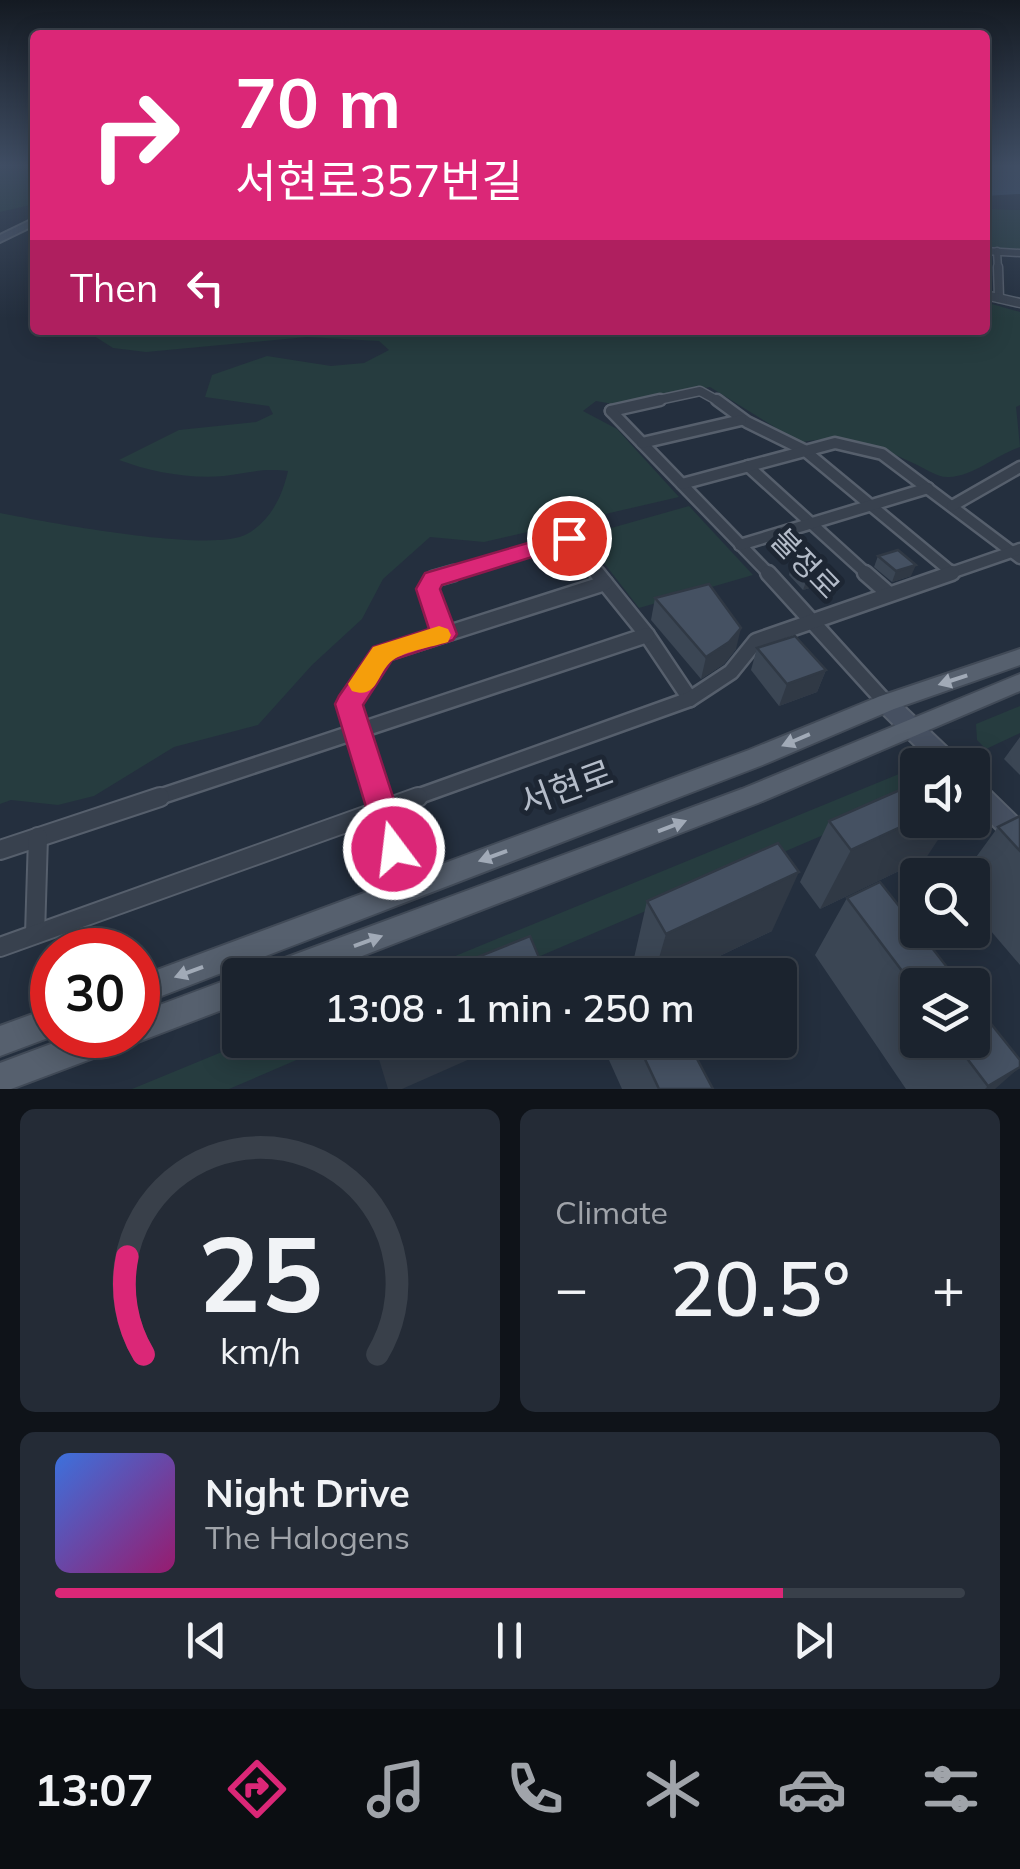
<!DOCTYPE html>
<meta charset="utf-8">
<style>
body{margin:0;font-family:Mulish,"Noto Sans KR",sans-serif;background:#242b36;color:#f1f3f6;height:100vh;display:flex;flex-direction:column;font-size:38px;white-space:nowrap}
*{box-sizing:border-box;margin:0}
p{font-size:32px;color:#a0a4aa}
.icon{flex:none;width:55px;height:55px;fill:none;stroke:currentColor;stroke-width:2;stroke-linecap:round;stroke-linejoin:round}
.map{position:relative;height:1089px;overflow:hidden}
.drawer{display:flex;flex-direction:column;gap:20px;padding:20px;background:#0f1319;flex:1}
.drawer>*{flex:none}
.hud{position:absolute;left:30px;top:30px;width:960px;height:305px;border-radius:10px;box-shadow:0 5px 25px #0003,0 0 0 2px #39404a;background:#db2777;color:#fff;overflow:hidden}
.buttons{position:absolute;left:900px;top:748px;display:grid;gap:20px}
.buttons a{display:grid;place-items:center;width:90px;height:90px;border-radius:10px;background:#1b232e;box-shadow:0 5px 25px #0003,0 0 0 2px #39404a;font-size:50px}
.speed{position:absolute;left:30px;top:928px;display:flex;gap:20px;font-size:50px;font-weight:700;text-align:center}
.speed>*{display:grid;place-content:center;width:130px;height:130px;border-radius:50%;background:#1b232e;box-shadow:0 5px 25px #0003,0 0 0 2px #39404a;line-height:1}
.speed .limit{border:15px solid #d22;background:#fff;color:#111}
.pin{position:absolute;display:grid;place-items:center;width:85px;height:85px;color:#fff;margin:-42px;border:5px solid #fff;border-radius:50%;box-shadow:0 2px 10px #0007}
.me{position:absolute;width:110px;margin:-55px;rotate:345deg;stroke-linejoin:round;filter:drop-shadow(0 0 8px #0008)}
.turn{display:flex;align-items:center;gap:35px;height:210px;padding:0 40px;font-size:45px}
.turn .icon{width:130px;height:130px;stroke-width:2.5}
.turn b{display:block;font-size:70px;line-height:85px}
.then{display:flex;align-items:center;height:95px;padding:0 40px;background:#0003;gap:20px;font-size:38px}
.big{font-size:75px;font-weight:600;line-height:1.1}
.drawer .widget{flex:1;display:flex;flex-direction:column;justify-content:center;gap:15px;min-width:0;padding:0 35px;border-radius:15px;background:#242b36}
.drawer .dial{align-items:center;gap:0}
.dial svg{height:260px;overflow:visible;fill:none;stroke:#39404a;stroke-width:7;stroke-linecap:round;text-anchor:middle}
.dial text{fill:#f1f3f6;stroke:none}
.song{display:flex;align-items:center;gap:30px}
.cover{width:120px;height:120px;border-radius:15px;background:linear-gradient(135deg,hsl(220 70% 55%),hsl(320 70% 35%))}
.played{height:10px;border-radius:5px;background:linear-gradient(90deg,#db2777 80%,#39404a 80%)}
.keys{display:flex;justify-content:space-around;direction:ltr}
.heat{display:flex;justify-content:space-between;align-items:center;font-size:55px;direction:ltr}
.drawer .tiles{flex:1;display:grid;gap:20px;grid-template-columns:1fr 1fr}
.widget:last-child{grid-column:span 2}
.trip{position:absolute;left:222px;top:958px;width:575px;height:100px;border-radius:10px;background:#1b232e;box-shadow:0 5px 25px #0003,0 0 0 2px #39404a;font-weight:600;line-height:100px;text-align:center}
.menu{display:flex;height:160px;justify-content:space-around;align-items:center;background:#0b0e12;color:#a0a4aa}
.menu .icon{width:70px;height:70px}
.menu .active{color:#db2777}
.menu b{font-size:45px;color:#f1f3f6}
.map>svg:first-child{display:block}
</style>
<div class="map">
<svg width="1020" height="1089" viewBox="0 0 1020 1089">
<rect width="100%" height="100%" fill="#242f3e"/>
<g fill="#263c3f">
<polygon points="0,166 35,166 35,204 0,212"/>
<polygon points="985,209 1020,210 1020,251 985,249"/>
<path d="M985,302L1020,312V405L1016,407L1020,447C996,455 974,476 949,477C937,478 925,468 913,463C880,447 837,432 800,443L710,387L618,405L596,401L583,411L617,429L679,497L484,542L430,537L383,579L362,619L312,665L258,725L174,747L94,796L58,805L11,800L0,804V513C46,522 212,554 247,534C271,520 282,497 288,471C262,468 248,473 224,476C189,479 151,472 119,460L179,430L256,422L273,414L269,406L205,397L212,375L267,356L331,366L364,363L389,350L379,341L307,337L146,352L113,348L91,334L63,330H985Z"/>
<polygon points="689,506 753,575 639,608 583,536"/>
<polygon points="1020,706 1020,733 986,749 977,740 976,724"/>
<polygon points="899,774 917,776 917,795 496,975 409,975"/>
<polygon points="251,1040 343,1040 229,1089 132,1089"/>
</g>
<polygon fill="#394c67" points="985,166 1020,166 1020,194 985,196"/>
<g fill="none" stroke-linecap="round" stroke-linejoin="round">
<defs>
<g id="street-far4">
<polyline points="985,251 1020,253"/>
<polyline points="997,251 998,269"/>
</g>
<g id="street-far3">
<polyline points="998,267 999,298"/>
<polyline points="985,295 1020,303"/>
<polyline points="649,402 700,391 720,402"/>
</g>
<g id="street-far2">
<polyline points="717,400 747,422 804,450 950,571"/>
<polyline points="611,411 660,400"/>
<polyline points="611,411 770,575"/>
<polyline points="642,443 741,420"/>
<polyline points="748,466 868,575"/>
<polyline points="682,484 835,443 882,454 1020,558"/>
<polyline points="952,506 1020,467"/>
<polyline points="740,545 928,488"/>
<polyline points="446,575 569,538 599,575"/>
<polyline points="945,575 1020,549"/>
</g>
<g id="street-far1">
<polyline points="597,573 647,635 690,699"/>
<polyline points="768,573 886,703"/>
<polyline points="865,573 889,594"/>
<polyline points="444,634 428,589 433,579 454,573"/>
<polyline points="153,799 647,635"/>
<polyline points="380,799 348,704 383,654 605,583"/>
<polyline points="411,799 690,699 731,672 756,641 952,573"/>
</g>
<g id="street">
<polyline points="379,797 403,887"/>
<polyline points="0,850 160,797"/>
<polyline points="35,934 38,837"/>
<polyline points="0,947 418,797"/>
</g>
<g id="secondary">
<polygon points="35,218 35,225 0,242 0,235"/>
<polygon points="886,694 894,697 958,758 961,765 935,765 878,709 875,703 878,697"/>
<polygon points="972,778 980,781 1020,820 1020,847 1011,844 972,804"/>
</g>
<g id="primary">
<polygon points="1020,649 1020,665 894,709 765,764 138,1005 138,977 749,750 878,697"/>
<polygon points="1020,674 1020,691 758,803 313,975 263,975 267,965 277,961 742,789"/>
<polygon points="240,975 240,1003 138,1042 129,1038 125,1045 115,1050 11,1089 0,1089 0,1063 75,1035 138,1035 138,1013"/>
<polygon points="52,1007 52,1035 56,1035 0,1056 0,1026"/>
</g>
</defs>
<use href="#street-far4" stroke="#565f6c" stroke-width="9"/>
<use href="#street-far3" stroke="#565f6c" stroke-width="11"/>
<use href="#street-far2" stroke="#565f6c" stroke-width="15"/>
<use href="#street-far1" stroke="#565f6c" stroke-width="19"/>
<use href="#street" stroke="#565f6c" stroke-width="22"/>
<use href="#secondary" stroke="#565f6c" stroke-width="4"/>
<use href="#primary" stroke="#414a57" stroke-width="4"/>
<use href="#street-far4" stroke="#38414e" stroke-width="6"/>
<use href="#street-far3" stroke="#38414e" stroke-width="8"/>
<use href="#street-far2" stroke="#38414e" stroke-width="10"/>
<use href="#street-far1" stroke="#38414e" stroke-width="14"/>
<use href="#street" stroke="#38414e" stroke-width="18"/>
<use href="#secondary" fill="#465061" fill-rule="evenodd"/>
<use href="#primary" fill="#56606e" fill-rule="evenodd"/>
</g>
<g fill="#3b4654">
<polygon points="878,556 911,576 892,582 874,567"/>
<polygon points="792,564 833,571 829,582 803,590 789,575"/>
<polygon points="655,598 736,649 724,664 701,679 651,620"/>
<polygon points="757,648 826,670 817,692 779,706 751,670"/>
<polygon points="1020,737 1020,775 1004,759"/>
<polygon points="1020,816 1020,965 972,909 972,875 963,875 998,827"/>
<polygon points="829,821 926,858 820,909 800,882"/>
<polygon points="847,898 918,985 918,1040 972,1040 995,1089 906,1089 815,955"/>
<polygon points="647,901 772,931 680,975 619,975 638,966 634,958"/>
<polygon points="600,1040 687,1040 713,1089 622,1089"/>
</g>
<g fill="#303945">
<polygon points="916,565 911,576 892,582 896,571"/>
<polygon points="833,571 829,582 803,590 807,579"/>
<polygon points="741,628 736,649 724,664 701,679 706,657"/>
<polygon points="826,670 817,692 779,706 787,684"/>
<polygon points="918,820 951,820 926,858 820,909 851,850"/>
<polygon points="799,872 772,931 680,975 654,975 666,934"/>
<polygon points="389,1040 513,1040 402,1089 388,1089 375,1046"/>
<polygon points="1020,1067 995,1089 985,1089 988,1086"/>
</g>
<g fill="#455162" stroke="#303945" stroke-width="2.5">
<polygon points="898,550 916,565 896,571 878,556"/>
<polygon points="818,556 833,571 807,579 792,564"/>
<polygon points="709,584 741,628 729,642 706,657 655,598"/>
<polygon points="795,636 826,670 787,684 757,648"/>
<polygon points="918,782 918,819 851,850 829,821"/>
<polygon points="1020,816 1020,851 998,827"/>
<polygon points="778,843 799,872 666,934 647,901"/>
<polygon points="880,882 918,930 961,985 918,985 918,992 847,898"/>
<polygon points="530,936 546,974 543,975 433,975"/>
<polygon points="646,962 653,975 619,975"/>
<polygon points="972,1000 1020,1060 1020,1067 988,1086 953,1040 972,1040"/>
<polygon points="374,1040 389,1040 375,1046"/>
<polygon points="636,1040 687,1040 713,1089 659,1089"/>
</g>
<defs><path id="oneway-solid" d="M-6-.8H1V-3.2L6.5 0L1 3.2V.8H-6Z" transform="scale(2.5)"/></defs>
<g fill="#a1aab7">
<use href="#oneway-solid" transform="translate(953 680) rotate(162)"/>
<use href="#oneway-solid" transform="translate(796 740) rotate(157)"/>
<use href="#oneway-solid" transform="translate(672 826) rotate(-21)"/>
<use href="#oneway-solid" transform="translate(493 856) rotate(160)"/>
<use href="#oneway-solid" transform="translate(368 941) rotate(-20)"/>
<use href="#oneway-solid" transform="translate(189 972) rotate(160)"/>
</g>
<linearGradient id="sky" x2="0" y2="1"><stop stop-color="#141a22"/><stop offset="0.52" stop-color="#3f4d63"/><stop offset="1" stop-color="#3f4d63" stop-opacity="0"/></linearGradient>
<rect width="1020" height="318" fill="url(#sky)"/>
<polygon fill="#db2777" stroke="#8e194d" stroke-width="2.5" points="569,531 577,533 580,538 577,543 442,585 440,589 457,634 453,640 392,660 363,705 410,849 405,860 394,864 382,860 335,704 339,696 373,647 429,629 416,589 425,573"/>
<path fill="#f59e0b" d="M439,626L448,629L451,635L448,642C432,647 406,651 393,660C376,672 379,700 352,691L348,684L373,647Z"/>
<g text-anchor="middle" stroke-width="10" stroke-linejoin="round" paint-order="stroke">
<g font-size="30" fill="#b4bcc9" stroke="#1d2633">
<text transform="translate(805 564) rotate(46)" y="10">불정로</text>
</g>
<g font-size="35" fill="#b4bcc9" stroke="#1d2633">
<text transform="translate(566 788) rotate(-20)" y="12">서현로</text>
</g>
</g>
</svg>
<div class="buttons">
<a><svg class="icon" aria-label="sound" viewBox="0 0 24 24"><path d="M4 9h4l5-4v14l-5-4H4zM17 9q2 3 0 6"/></svg></a>
<a><svg class="icon" aria-label="search" viewBox="0 0 24 24"><circle cx="10" cy="10" r="6"/><path d="M15 15l6 6"/></svg></a>
<a><svg class="icon" aria-label="layers" viewBox="0 0 24 24"><path d="M12 4l9 5-9 5-9-5zM3 14l9 5 9-5"/></svg></a>
</div>
<div class="speed"><div class="limit">30</div></div>
<div class="pin" style="left:569px;top:538px;background:#d93025"><svg class="icon" aria-label="arrive" viewBox="0 0 24 24"><path d="M6 21V4h12l-3 4 3 4H6"/></svg></div>
<svg class="me" style="left:394px;top:849px" viewBox="-20 -20 40 40"><circle r="17" fill="#db2777" stroke="#fff" stroke-width="3"/><path d="M0-11L8 9 0 5-8 9z" fill="#fff"/></svg>
<div class="trip">13:08 · 1 min · 250 m</div>
<div class="hud">
<div class="turn"><svg class="icon" aria-label="right" viewBox="0 0 24 24"><path d="M7 20v-9h11M14 6l5 5-5 5"/></svg><div><b>70 m</b>서현로357번길</div></div>
<div class="then">Then<svg class="icon" aria-label="left" viewBox="0 0 24 24"><path d="M17 20v-9H6M10 6l-5 5 5 5"/></svg></div>
</div>
</div>
<section class="drawer">
<div class="tiles">
<div class="widget dial"><svg viewBox="0 0 100 80">
<path d="M14 69A42 42 0 1 1 86 69"/>
<path d="M14 69A42 42 0 0 1 9 39" stroke="#db2777"/>
<text x="50" y="56" font-size="32" font-weight="700">25</text>
<text x="50" y="72" font-size="11">km/h</text>
</svg></div>
<div class="widget"><p>Climate</p>
<div class="heat"><a>−</a><b class="big">20.5°</b><a>+</a></div>
</div>
<div class="widget">
<div class="song"><i class="cover"></i><div><b>Night Drive</b><p>The Halogens</p></div></div>
<div class="played"></div>
<div class="keys"><svg class="icon" aria-label="previous" viewBox="0 0 24 24"><path d="M18 5L8 12l10 7zM5 5v14"/></svg><svg class="icon" aria-label="pause" viewBox="0 0 24 24"><path d="M8 5v14M16 5v14"/></svg><svg class="icon" aria-label="next" viewBox="0 0 24 24"><path d="M6 5l10 7-10 7zM19 5v14"/></svg></div>
</div>
</div>
</section>
<nav class="menu">
<b>13:07</b>
<svg class="icon active" aria-label="directions" viewBox="0 0 24 24"><path d="M12 3l9 9-9 9-9-9zM9 14v-3h6M13 9l2 2-2 2"/></svg>
<svg class="icon" aria-label="music" viewBox="0 0 24 24"><path d="M9 18V5l10-2v13"/><circle cx="6" cy="18" r="3"/><circle cx="16" cy="16" r="3"/></svg>
<svg class="icon" aria-label="phone" viewBox="0 0 24 24"><path d="M5 4h4l2 5-3 2q2 4 5 5l2-3 5 2v4C11 20 4 13 5 4z"/></svg>
<svg class="icon" aria-label="climate" viewBox="0 0 24 24"><path d="M12 3v18M4 7l16 10M4 17L20 7"/></svg>
<svg class="icon" aria-label="car" viewBox="0 0 24 24"><path d="M5 17H2v-5l4-1 3-4h7l3 4 3 1v5h-3M9 17h6M6 11h13"/><circle cx="7" cy="17" r="2"/><circle cx="17" cy="17" r="2"/></svg>
<svg class="icon" aria-label="filters" viewBox="0 0 24 24"><path d="M4 7h16M4 17h16"/><circle cx="9" cy="7" r="2"/><circle cx="15" cy="17" r="2"/></svg>
</nav>
